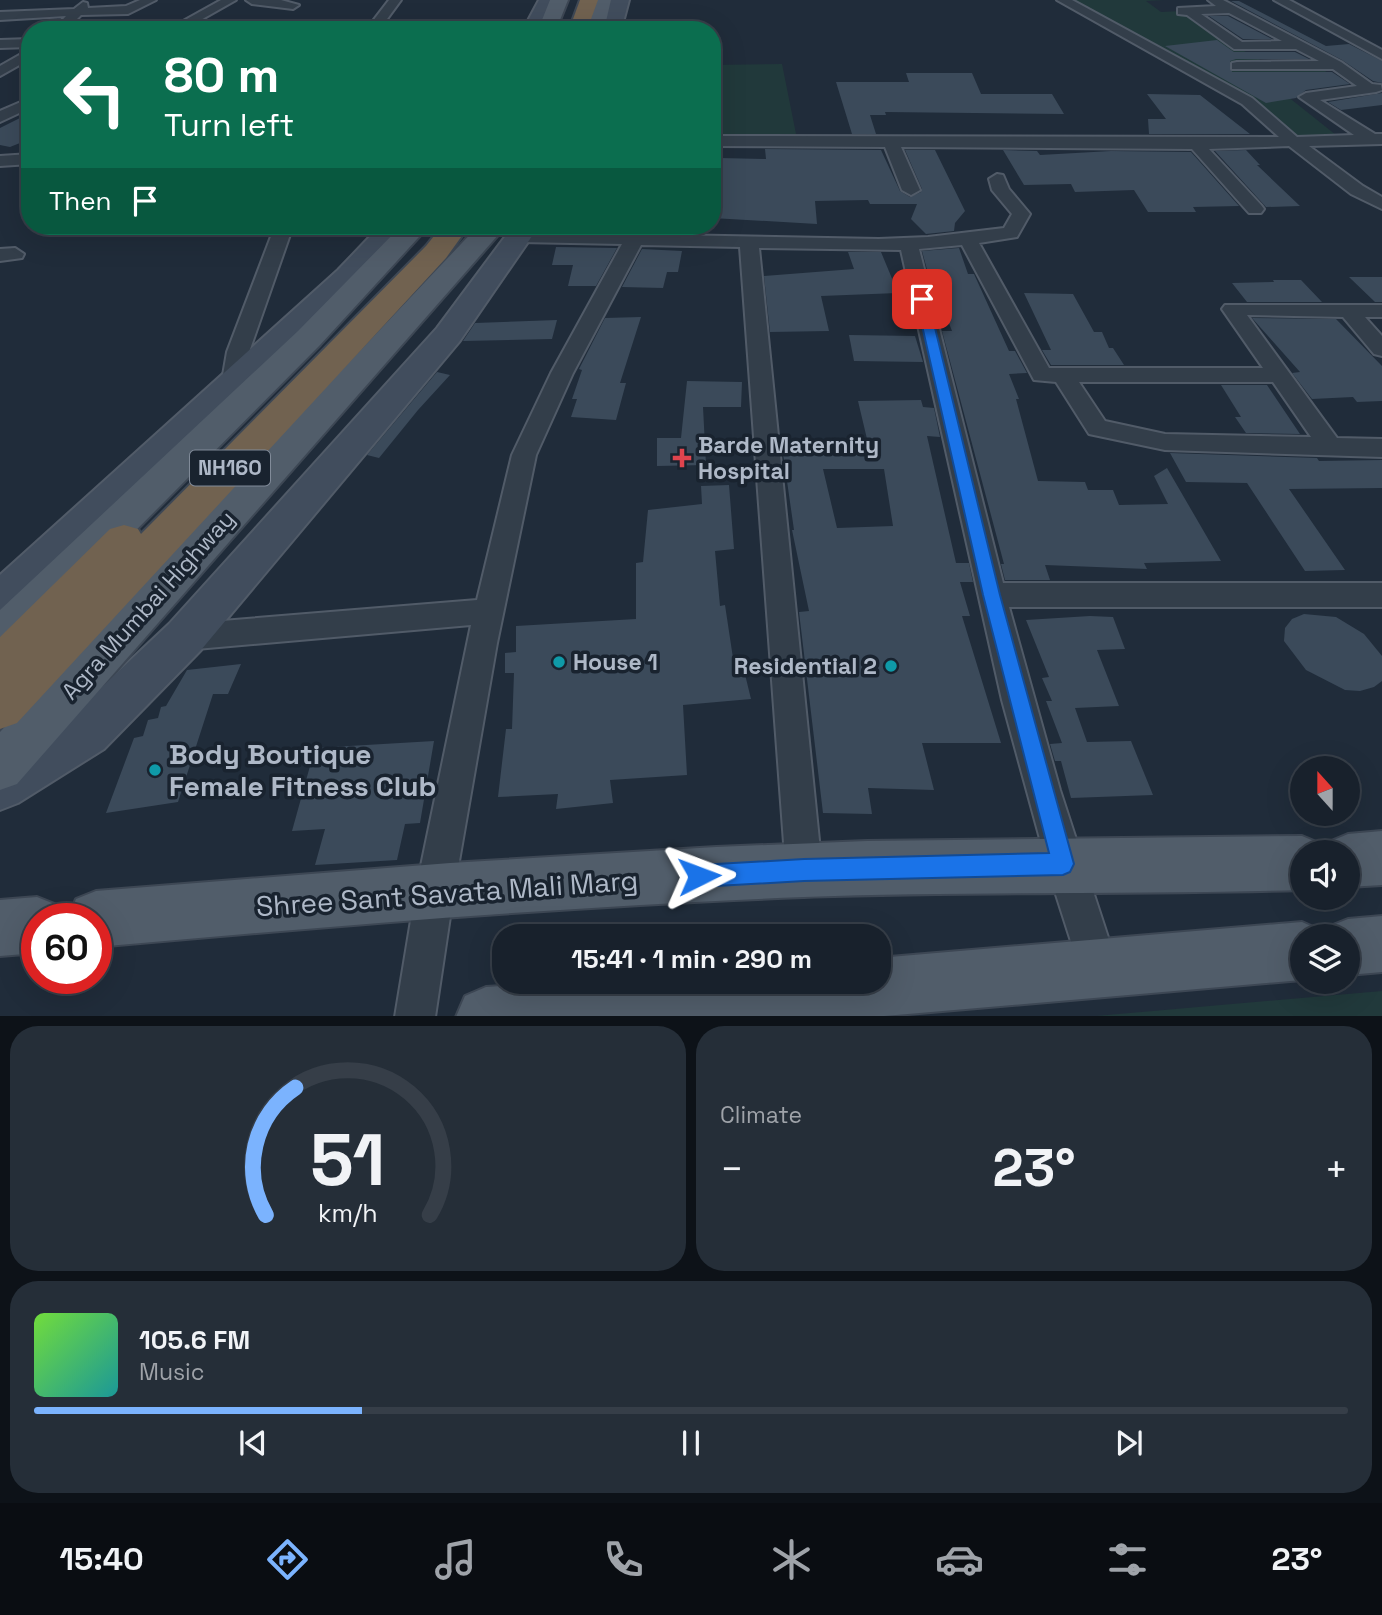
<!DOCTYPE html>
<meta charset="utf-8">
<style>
body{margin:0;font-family:"Space Grotesk",sans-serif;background:#252e38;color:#f1f3f6;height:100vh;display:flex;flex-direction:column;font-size:26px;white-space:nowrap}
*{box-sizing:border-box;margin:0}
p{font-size:23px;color:#9fa3a9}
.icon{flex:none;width:38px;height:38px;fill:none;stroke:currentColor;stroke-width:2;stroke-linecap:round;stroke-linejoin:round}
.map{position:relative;height:1016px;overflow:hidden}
.details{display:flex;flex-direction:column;gap:10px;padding:10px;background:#0d1218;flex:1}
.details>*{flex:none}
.hud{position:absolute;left:21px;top:21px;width:700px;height:214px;border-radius:28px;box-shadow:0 7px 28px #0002,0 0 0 2px #363e48;background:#0b6e4f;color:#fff;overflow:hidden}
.needle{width:46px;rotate:339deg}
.tools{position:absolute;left:1290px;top:756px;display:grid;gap:14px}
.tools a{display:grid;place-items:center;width:70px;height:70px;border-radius:50%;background:#18212c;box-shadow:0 7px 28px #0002,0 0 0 2px #363e48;font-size:35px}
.speed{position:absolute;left:21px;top:903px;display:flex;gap:14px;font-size:35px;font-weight:700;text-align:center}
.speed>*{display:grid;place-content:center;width:91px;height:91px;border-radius:50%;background:#18212c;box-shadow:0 7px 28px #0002,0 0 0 2px #363e48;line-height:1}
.speed .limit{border:10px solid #d22;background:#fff;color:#111}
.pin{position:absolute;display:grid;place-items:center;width:60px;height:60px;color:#fff;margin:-30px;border-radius:14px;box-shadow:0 4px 10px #0006}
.me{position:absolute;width:77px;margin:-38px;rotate:87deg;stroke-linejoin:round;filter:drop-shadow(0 0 5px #0008)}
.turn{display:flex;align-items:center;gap:24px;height:147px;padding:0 28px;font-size:32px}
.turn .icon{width:91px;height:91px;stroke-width:2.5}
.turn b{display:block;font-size:49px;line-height:60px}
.then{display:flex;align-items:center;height:66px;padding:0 28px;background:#0003;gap:14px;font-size:26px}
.big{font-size:52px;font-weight:600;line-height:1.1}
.details .tile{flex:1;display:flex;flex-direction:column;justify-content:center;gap:10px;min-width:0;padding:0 24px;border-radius:28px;background:#252e38}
.details .dial{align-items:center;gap:0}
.dial svg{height:182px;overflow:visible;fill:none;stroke:#363e48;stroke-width:7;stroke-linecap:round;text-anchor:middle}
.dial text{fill:#f1f3f6;stroke:none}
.song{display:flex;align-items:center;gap:21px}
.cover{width:84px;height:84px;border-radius:10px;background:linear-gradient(135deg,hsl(100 70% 55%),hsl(180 70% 35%))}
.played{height:7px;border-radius:4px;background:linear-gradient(90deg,#7bb3fe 25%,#363e48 25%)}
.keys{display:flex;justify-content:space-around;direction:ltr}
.heat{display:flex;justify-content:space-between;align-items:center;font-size:38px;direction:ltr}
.details .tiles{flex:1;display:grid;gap:10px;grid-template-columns:1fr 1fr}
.tile:last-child{grid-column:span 2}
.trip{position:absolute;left:492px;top:924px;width:399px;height:70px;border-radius:28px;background:#18212c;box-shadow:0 7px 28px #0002,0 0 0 2px #363e48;font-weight:600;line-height:70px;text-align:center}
.menu{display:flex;height:112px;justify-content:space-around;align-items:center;background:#0a0d12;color:#9fa3a9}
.menu .icon{width:49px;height:49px}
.menu .selected{color:#7bb3fe}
.menu b{font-size:32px;color:#f1f3f6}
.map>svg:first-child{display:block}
</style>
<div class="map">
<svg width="1382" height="1017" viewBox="0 0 1382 1017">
<rect width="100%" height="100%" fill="#202c3a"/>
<g fill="#21393b">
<polygon points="1067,0 1164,0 1146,1 1161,12 1182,11 1219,37 1264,62 1309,61 1330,74 1267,80 1336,135 1296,137 1258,106"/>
<polygon points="782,64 796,134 712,134 712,65"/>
<polygon points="1382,991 1382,1016 1096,1016"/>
</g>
<g fill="#3b4a5a" fill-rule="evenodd">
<polygon points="1231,1 1239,1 1326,46 1349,44 1382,61 1382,83 1373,81 1342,60"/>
<polygon points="1209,16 1228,16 1272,39 1243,39"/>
<polygon points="1217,40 1234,52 1295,52 1309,59 1236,59 1230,61 1232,72 1332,72 1350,84 1306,90 1296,98 1266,103 1165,46"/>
<polygon points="906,73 972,73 981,94 1052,94 1064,114 885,112 886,115 870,115 876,134 852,134 836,82 909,82"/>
<polygon points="1382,93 1382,105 1341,110 1328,102"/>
<polygon points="1147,94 1200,95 1250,134 1149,134 1148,119 1166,119"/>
<polygon points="30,113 30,139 10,147 0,145 0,128"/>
<polygon points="765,149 881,150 900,191 910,197 921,192 922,189 905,150 935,150 965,211 955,223 954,231 926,234 911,219 917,204 870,204 868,200 815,201 817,224 712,218 712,169 719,166 719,158 766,159"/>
<polygon points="1003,150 1037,151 1040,155 1111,151 1191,152 1239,206 1193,207 1196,212 1148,212 1134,190 1075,192 1071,184 1024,185"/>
<polygon points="1246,150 1260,165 1257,165 1300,206 1266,207 1215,151"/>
<polygon points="556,247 617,248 596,286 568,286 573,265 552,265"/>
<polygon points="959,248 968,274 974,274 1009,351 1015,351 1027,373 1009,374 1019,399 1016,399 1038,481 1085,482 1088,490 1113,490 1119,505 1168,504 1154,476 1167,468 1221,561 1144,563 1147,569 1045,565 1050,580 1005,580 1001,564 1004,564 942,331 952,331 945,313 951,313 931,273 928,273 922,251"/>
<polygon points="642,249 682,251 678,272 667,272 663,288 622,287"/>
<polygon points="848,252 881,252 898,293 821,296 829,331 770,332 764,276 854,269"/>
<polygon points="1349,277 1382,277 1382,302 1375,302"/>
<polygon points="1273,280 1301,280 1322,302 1247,302 1232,283 1274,282"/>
<polygon points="1024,293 1073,294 1094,332 1102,332 1109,348 1113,348 1124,365 1051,365 1042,350 1051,350"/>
<polygon points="641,317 620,383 626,383 616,420 571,417 577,399 572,399 582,370 579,369 605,318"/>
<polygon points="1252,318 1336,319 1382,366 1382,401 1357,402 1353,397 1312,399 1292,373 1300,372"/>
<polygon points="557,320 552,339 463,341 475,323"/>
<polygon points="849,335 915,336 923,362 854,361"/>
<polygon points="437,372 450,375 418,410 379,458 367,455"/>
<polygon points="687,381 742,382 741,407 703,407 706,465 657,466 657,438 681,438"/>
<polygon points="1221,385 1267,385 1300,434 1246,433 1235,417 1241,417"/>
<path d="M921,400L923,407L934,408L940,437L927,436L956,563H969L973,582H960L970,616H962L1001,743H922L934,790L868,788L872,814L823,813L799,612L809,611L792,530H794L781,439H867L858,401ZM823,469H884L893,526L837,528Z"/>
<polygon points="1170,453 1317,458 1319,461 1382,460 1382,488 1289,489 1345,570 1305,571 1247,483 1186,482"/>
<polygon points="729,485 734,549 715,551 720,606 725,605 733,658 741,658 751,699 683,705 687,775 610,780 613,803 556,809 558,794 498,797 506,729 512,729 514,673 505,673 505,653 516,652 516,626 636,619 636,563 643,562 648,510 702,504 701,486"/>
<polygon points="1304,614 1336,617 1364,634 1382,656 1382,681 1374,687 1360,691 1345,690 1306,670 1284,641 1285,628 1292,619"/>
<polygon points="1090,616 1113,617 1125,649 1097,650 1119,706 1075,708 1087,742 1131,741 1153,795 1071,798 1061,761 1055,761 1050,744 1062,743 1046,701 1052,701 1042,678 1049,677 1026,620"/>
<polygon points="241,664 228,694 213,694 178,802 106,813 134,738 143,736 148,720 158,718 161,707 166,706 187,670"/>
<polygon points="434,741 420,823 405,824 397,860 315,865 325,829 292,831 315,748"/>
</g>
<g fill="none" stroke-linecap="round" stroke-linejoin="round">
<defs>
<g id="street">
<polygon points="140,0 156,0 128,14 81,15 66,30 53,30 66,16 0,20 0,12 74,9 83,2 87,3 88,8 126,6"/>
<polygon points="221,0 236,0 183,30 167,30"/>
<polygon points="246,0 281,0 299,5 293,9 252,4"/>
<polygon points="389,0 401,0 379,30 366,30"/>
<path d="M1057,0H1072L1252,98L1297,137L1354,135L1299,97L1306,93L1357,86L1333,69H1232V63L1237,62L1319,61L1296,49H1234L1187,15L1178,14V8L1216,6L1208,0H1223L1341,62L1372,84L1381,85L1382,90L1376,92L1320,100L1375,134H1382V144L1309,146L1363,186L1382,197V209L1351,194L1289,146L1209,149L1261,205L1264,209L1261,213H1249L1192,149L901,147L920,190L911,195L902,190L885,147L712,146V136L1279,137L1242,104ZM1229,13L1282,41L1242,42L1201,14Z"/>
<polygon points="1274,0 1289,0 1382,50 1382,59"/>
<polygon points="30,39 30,47 0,48 0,40"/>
<polygon points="30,49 30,59 0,76 0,66"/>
<polygon points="30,98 30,108 0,122 0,111"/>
<polygon points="30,154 30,164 0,166 0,156"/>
<path d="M997,174L1003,175L1009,189L1030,214L1017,237L979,243L1049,368H1263L1222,309L1225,305H1382V317H1365L1382,336V356L1374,354L1343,317L1247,315L1337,438L1382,439V457L1165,450L1089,434L1056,382L1034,380L962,245L919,249L1003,583H1382V607H1009L1060,790L1118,968L1112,982L1098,988L1084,982L1051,879L1002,700L901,250L759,248L822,870L817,883L804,888L791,883L786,870L740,247L641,245L573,373L536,455L497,643L454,890L435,1017H395L416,890L471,625L185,650L174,646L170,637L174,628L185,624L477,600L512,455L551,373L622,244L520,242L511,236L513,232L879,239L928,237L1004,228L1012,214L992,190L989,179ZM1079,382H1273L1311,437L1165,434L1105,421Z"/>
<polygon points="275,226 293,226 249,352 241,386 233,388 225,386 222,381 227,352"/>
<polygon points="15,248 24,254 22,258 0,261 0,249"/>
</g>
<g id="secondary">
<polygon points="539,0 557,0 541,30 523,30"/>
<polygon points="611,0 629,0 621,30 603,30"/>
<polygon points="380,226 408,226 358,282 15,613 0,618 0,575 338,270"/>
<polygon points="513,226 539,226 459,342 201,650 104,749 18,803 0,810 0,758 70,717 169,624 437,328"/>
</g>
<g id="primary">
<polygon points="550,0 568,0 556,30 538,30"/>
<polygon points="593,0 611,0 604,30 586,30"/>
<polygon points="401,226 429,226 320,345 16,651 0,657 0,610 298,331"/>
<polygon points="478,226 506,226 17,784 0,790 0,732"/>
<polygon points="1382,831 1382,885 1348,887 1348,852 1325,852 1329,842 1348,834"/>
<path d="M1302,836L1321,844L1324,852H1302V890C1136,895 970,891 804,897C568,906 332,926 96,947V919H68L76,899L96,891L450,863L716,847L867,841Z"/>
<polygon points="37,897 57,905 62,919 37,919 37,953 0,956 0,900"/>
<polygon points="1382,916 1382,972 1348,975 1348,936 1302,936 1302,980 873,1017 456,1017 465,996 486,987 562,982 878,982 878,958 1302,922 1322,931 1324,936 1328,927 1348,919"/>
</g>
<g id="highway">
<polygon points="580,0 598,0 587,30 569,30"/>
<polygon points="442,226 469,226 446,258 17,723 0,729 0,637 110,529 124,525 138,529 141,534 426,246"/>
</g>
</defs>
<use href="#street" stroke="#515b68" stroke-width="4"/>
<use href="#secondary" stroke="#515b68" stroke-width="4"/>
<use href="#primary" stroke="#3d4754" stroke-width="4"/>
<use href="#highway" stroke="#3e4855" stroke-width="4"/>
<use href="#street" fill="#333e4a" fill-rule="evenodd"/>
<use href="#secondary" fill="#414d5d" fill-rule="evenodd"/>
<use href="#primary" fill="#515d6a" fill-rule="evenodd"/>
<use href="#highway" fill="#716250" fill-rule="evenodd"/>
</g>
<polygon fill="#1a73e8" stroke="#114b97" stroke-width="2" points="922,295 928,299 1000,595 1074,864 1070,872 1063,875 804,881 699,887 691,884 688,876 691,868 699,865 804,859 1049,853 983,595 916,299"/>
<path fill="#e0444e" stroke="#19232f" stroke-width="2.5" d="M678.5 447.5h7v7h7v7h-7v7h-7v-7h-7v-7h7z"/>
<g fill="#0f9aa8" stroke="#19232f" stroke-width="2.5">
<circle cx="559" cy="662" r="7"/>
<circle cx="891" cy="666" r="7"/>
<circle cx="155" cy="770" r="7"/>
</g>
<g text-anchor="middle" stroke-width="7" stroke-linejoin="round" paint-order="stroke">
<rect fill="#19232f" stroke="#818b99" stroke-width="2" x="190" y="450.5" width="80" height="35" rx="5"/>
<g font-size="21" font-weight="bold" fill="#aeb8c7">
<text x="230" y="475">NH160</text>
</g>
<g font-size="23" font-weight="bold" fill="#aeb8c7" stroke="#19232f" text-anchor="start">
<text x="698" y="453">Barde Maternity<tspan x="698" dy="26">Hospital</tspan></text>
<text x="573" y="670">House 1</text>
<text x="877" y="674" text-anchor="end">Residential 2</text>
</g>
<g font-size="23" fill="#aeb8c7" stroke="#19232f">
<text transform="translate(148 605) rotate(-48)" y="8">Agra Mumbai Highway</text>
</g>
<g font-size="28" font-weight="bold" fill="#aeb8c7" stroke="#19232f" text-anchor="start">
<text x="169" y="764">Body Boutique<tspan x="169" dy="32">Female Fitness Club</tspan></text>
</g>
<g font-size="28" fill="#aeb8c7" stroke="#19232f">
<text transform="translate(447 893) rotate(-4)" y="10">Shree Sant Savata Mali Marg</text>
</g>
</g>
</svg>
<div class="tools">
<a><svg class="needle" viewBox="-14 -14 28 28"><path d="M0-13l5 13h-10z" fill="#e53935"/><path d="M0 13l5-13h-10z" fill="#9fa3a9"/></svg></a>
<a><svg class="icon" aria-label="sound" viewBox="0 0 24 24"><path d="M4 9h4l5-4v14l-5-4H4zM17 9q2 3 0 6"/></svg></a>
<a><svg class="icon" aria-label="layers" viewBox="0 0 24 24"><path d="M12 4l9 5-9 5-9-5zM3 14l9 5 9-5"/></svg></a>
</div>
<div class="speed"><div class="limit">60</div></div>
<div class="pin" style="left:922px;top:299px;background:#d93025"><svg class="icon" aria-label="arrive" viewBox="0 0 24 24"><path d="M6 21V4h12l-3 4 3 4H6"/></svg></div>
<svg class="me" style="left:699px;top:876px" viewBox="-20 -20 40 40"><path d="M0-17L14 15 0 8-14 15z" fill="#1a73e8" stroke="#fff" stroke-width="4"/></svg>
<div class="trip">15:41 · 1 min · 290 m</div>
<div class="hud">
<div class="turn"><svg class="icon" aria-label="left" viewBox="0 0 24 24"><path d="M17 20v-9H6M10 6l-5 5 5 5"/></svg><div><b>80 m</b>Turn left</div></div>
<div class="then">Then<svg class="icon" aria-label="arrive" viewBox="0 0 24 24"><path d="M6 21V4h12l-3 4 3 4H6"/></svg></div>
</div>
</div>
<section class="details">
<div class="tiles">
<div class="tile dial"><svg viewBox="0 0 100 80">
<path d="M14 69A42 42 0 1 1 86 69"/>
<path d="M14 69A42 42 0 0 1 27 13" stroke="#7bb3fe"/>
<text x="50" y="56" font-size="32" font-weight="700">51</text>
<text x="50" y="72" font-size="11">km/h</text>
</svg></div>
<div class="tile"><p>Climate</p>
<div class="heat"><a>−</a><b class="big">23°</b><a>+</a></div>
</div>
<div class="tile">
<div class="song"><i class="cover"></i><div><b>105.6 FM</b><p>Music</p></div></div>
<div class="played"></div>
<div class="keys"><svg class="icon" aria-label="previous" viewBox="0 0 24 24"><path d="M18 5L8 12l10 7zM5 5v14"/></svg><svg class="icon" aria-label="pause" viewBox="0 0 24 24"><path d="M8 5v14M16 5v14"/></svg><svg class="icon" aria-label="next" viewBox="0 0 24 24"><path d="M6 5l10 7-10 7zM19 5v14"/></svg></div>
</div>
</div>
</section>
<nav class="menu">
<b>15:40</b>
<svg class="icon selected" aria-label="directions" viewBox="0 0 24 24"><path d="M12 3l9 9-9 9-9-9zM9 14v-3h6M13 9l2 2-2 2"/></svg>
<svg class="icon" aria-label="music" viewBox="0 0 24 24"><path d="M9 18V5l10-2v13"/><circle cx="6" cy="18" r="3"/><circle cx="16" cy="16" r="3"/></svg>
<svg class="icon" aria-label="phone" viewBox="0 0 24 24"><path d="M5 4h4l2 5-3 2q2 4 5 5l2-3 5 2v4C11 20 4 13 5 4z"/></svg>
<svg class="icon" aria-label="climate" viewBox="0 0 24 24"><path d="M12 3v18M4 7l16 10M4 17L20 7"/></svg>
<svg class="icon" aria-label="car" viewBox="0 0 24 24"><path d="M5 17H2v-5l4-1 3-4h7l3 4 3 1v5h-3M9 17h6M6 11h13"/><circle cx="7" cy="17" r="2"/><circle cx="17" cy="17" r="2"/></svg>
<svg class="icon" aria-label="filters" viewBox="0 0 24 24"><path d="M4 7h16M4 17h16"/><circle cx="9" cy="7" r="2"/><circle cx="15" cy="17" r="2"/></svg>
<b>23°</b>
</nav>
